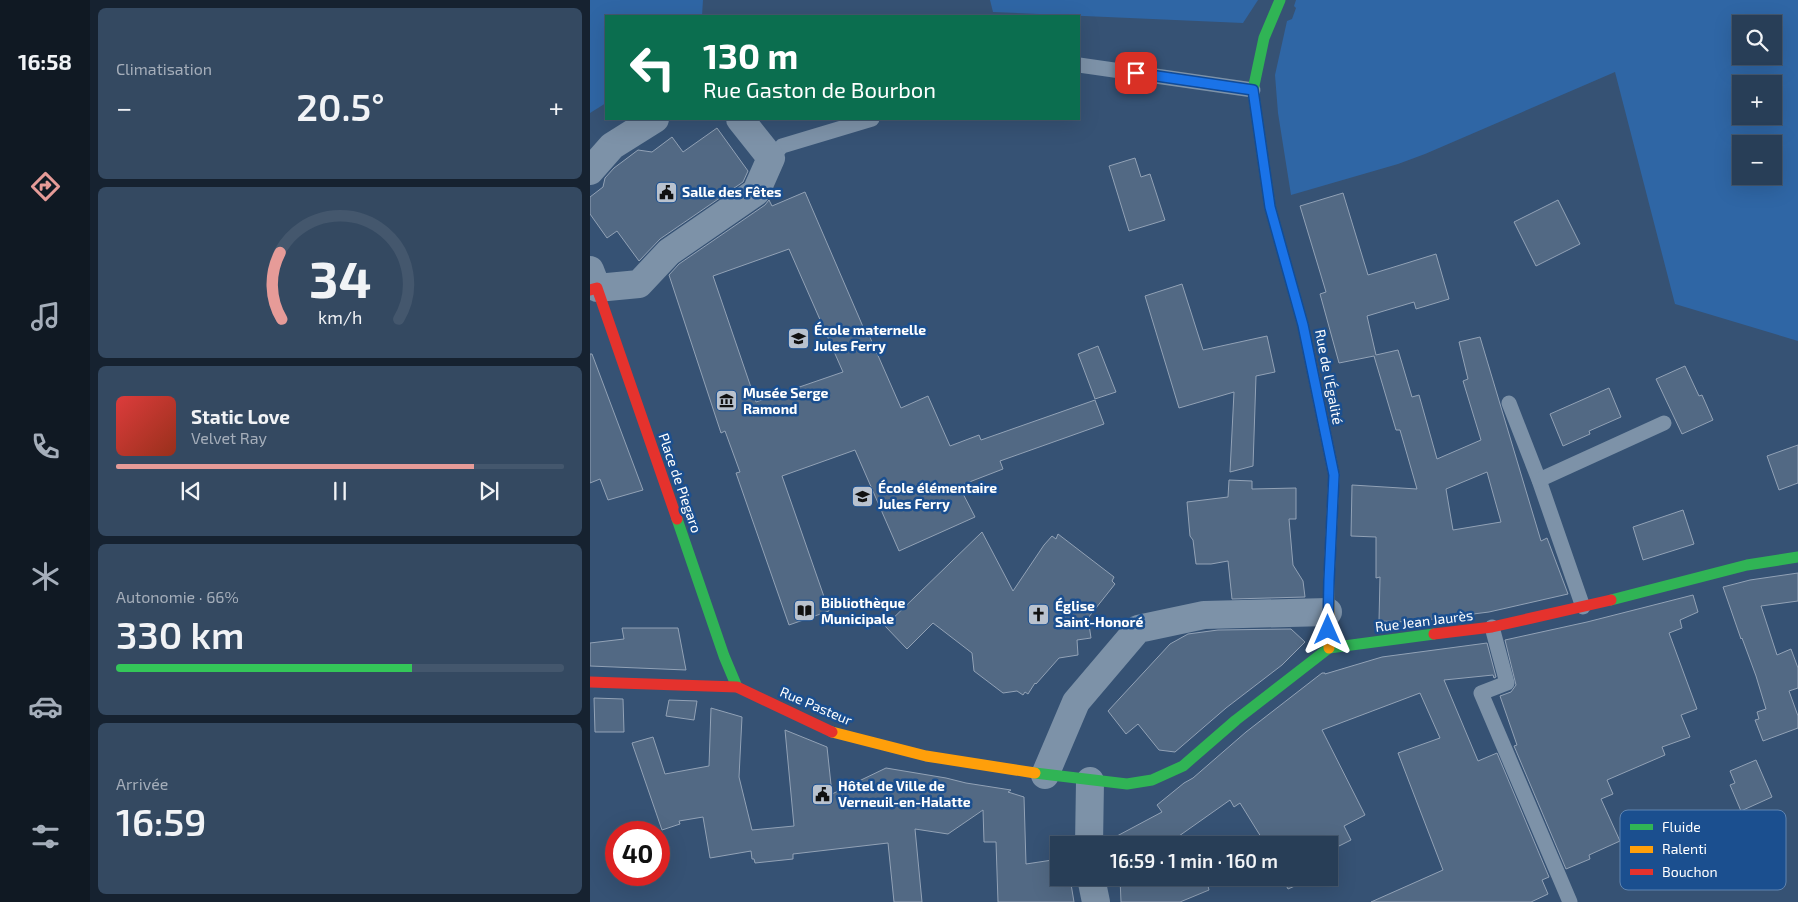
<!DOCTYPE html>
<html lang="fr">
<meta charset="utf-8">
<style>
body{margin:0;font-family:"Exo 2",sans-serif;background:#344961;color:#f1f3f6;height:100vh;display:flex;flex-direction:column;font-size:19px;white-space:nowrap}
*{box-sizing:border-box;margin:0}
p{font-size:16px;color:#a5aeba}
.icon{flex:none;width:28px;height:28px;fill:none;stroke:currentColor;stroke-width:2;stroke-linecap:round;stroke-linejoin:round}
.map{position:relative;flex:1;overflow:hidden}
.sheet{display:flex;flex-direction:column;gap:8px;padding:8px;background:#162230;width:500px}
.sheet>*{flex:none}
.guide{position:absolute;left:15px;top:15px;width:475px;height:105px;border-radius:0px;box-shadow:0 5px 20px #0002,0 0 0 1px #44576d;background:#0b6e4f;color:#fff;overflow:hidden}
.fabs{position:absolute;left:1142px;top:15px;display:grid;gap:10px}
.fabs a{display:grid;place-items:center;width:50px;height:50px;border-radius:0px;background:#283e57;box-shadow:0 5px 20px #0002,0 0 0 1px #44576d;font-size:25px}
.speed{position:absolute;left:15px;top:821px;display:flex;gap:10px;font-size:25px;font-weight:700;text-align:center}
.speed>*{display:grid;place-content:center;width:65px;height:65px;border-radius:50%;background:#283e57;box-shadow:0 5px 20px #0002,0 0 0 1px #44576d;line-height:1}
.speed .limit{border:8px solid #d22;background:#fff;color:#111}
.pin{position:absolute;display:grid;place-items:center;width:42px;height:42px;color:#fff;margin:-21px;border-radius:10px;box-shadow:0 2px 8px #0006}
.me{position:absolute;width:55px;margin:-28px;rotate:0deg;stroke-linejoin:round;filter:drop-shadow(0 0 4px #0008)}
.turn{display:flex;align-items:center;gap:18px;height:105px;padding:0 15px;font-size:22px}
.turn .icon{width:65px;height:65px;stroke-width:2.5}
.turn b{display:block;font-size:35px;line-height:42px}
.big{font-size:38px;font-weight:600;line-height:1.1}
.sheet .widget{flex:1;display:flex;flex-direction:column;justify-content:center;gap:8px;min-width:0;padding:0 18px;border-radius:8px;background:#344961}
.sheet .dial{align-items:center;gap:0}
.dial svg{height:130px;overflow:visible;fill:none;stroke:#44576d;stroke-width:7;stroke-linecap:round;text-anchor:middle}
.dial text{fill:#f1f3f6;stroke:none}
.song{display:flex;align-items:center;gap:15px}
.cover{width:60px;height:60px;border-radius:8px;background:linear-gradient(135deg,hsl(0 70% 55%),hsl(10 70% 35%))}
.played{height:5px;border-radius:2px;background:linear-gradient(90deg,#e69b98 80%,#44576d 80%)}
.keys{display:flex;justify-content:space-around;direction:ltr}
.heat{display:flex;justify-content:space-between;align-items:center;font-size:28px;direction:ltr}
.charge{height:8px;border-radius:4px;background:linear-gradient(90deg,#34c759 66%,#44576d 0)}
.trip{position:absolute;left:460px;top:836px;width:288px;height:50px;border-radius:0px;background:#283e57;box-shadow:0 5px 20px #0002,0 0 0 1px #44576d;font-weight:600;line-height:50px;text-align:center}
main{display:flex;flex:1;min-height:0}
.tab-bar{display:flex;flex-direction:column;width:90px;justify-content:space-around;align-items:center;background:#101923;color:#a5aeba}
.tab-bar .icon{width:35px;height:35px}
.tab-bar .selected{color:#e69b98}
.tab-bar b{font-size:22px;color:#f1f3f6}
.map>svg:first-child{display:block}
</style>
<main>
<nav class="tab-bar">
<b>16:58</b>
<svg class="icon selected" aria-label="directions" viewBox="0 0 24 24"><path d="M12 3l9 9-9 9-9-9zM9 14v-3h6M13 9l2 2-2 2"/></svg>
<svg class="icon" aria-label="music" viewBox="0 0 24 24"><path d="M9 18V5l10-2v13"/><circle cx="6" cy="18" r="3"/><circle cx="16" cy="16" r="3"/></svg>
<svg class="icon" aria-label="phone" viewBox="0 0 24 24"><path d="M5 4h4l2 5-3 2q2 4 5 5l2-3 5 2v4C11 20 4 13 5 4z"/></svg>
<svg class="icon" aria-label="climate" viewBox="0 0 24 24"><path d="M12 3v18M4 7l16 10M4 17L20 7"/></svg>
<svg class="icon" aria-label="car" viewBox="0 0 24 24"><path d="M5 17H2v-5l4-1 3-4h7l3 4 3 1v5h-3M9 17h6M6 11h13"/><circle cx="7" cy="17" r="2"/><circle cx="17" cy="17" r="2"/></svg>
<svg class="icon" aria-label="filters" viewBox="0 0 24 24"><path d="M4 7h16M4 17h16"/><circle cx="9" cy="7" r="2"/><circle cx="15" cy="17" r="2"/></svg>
</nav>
<section class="sheet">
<div class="widget"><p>Climatisation</p>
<div class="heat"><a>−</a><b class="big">20.5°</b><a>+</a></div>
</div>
<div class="widget dial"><svg viewBox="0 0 100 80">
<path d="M14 69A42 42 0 1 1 86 69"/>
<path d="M14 69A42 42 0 0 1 13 28" stroke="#e69b98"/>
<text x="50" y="56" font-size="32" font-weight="700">34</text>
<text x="50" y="72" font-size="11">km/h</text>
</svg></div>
<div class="widget">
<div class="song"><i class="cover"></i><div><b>Static Love</b><p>Velvet Ray</p></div></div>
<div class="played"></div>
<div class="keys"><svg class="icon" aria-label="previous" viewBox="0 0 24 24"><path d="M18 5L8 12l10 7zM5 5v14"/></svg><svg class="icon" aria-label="pause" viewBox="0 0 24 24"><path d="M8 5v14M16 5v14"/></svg><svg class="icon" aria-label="next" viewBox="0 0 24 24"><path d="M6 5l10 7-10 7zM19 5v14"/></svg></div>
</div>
<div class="widget"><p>Autonomie · 66%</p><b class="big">330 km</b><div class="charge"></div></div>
<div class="widget"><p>Arrivée</p><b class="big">16:59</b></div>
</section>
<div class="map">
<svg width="1208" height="902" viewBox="0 0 1208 902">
<rect width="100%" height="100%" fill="#365274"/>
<g fill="#2f66a5" fill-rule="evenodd">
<polygon points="0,0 113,0 112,16 16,16 16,103 0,113"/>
<polygon points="400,0 668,0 653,23 403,12"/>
<path d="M706,0H1208V341L1085,304L1025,72L835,154L808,164L701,195L688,113L685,75L697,21L702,19L706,8L704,6ZM1151,24H1184V56H1151ZM1151,84H1184V116H1151ZM1151,144H1184V176H1151Z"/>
</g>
<g fill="#526984" stroke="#92a2b6" fill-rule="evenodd">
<polygon points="127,128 158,171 153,182 70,239 49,261 27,231 17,238 0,214 0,197 13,187 15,178 24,168 48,150 62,152 82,137 93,152"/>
<polygon points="545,158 551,177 560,174 575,220 539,231 519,166"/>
<path d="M215,192L277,336L279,335L311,408L338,396L360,446L389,435L391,440L505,400L514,424L410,461L413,469L369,486L385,517L309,551L265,450L192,476L239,611L199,625L146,473L150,472L135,431L131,433L79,275L89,264L175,205L179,200L182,206ZM199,249L253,372L166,402L123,276Z"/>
<path d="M753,193L778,275L846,254L859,299L826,309L824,302L777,316L786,355L808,350L822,397L829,395L847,459L891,440L873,381L878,379L869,342L890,337L951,541L957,538L978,594L899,612L820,622L789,621L790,577L786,578V537L761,536L762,485L827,489L810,430H806L784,356L749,363L730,294L736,292L710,206ZM897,472L911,522L863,530L856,489Z"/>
<polygon points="968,200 990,244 946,266 924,222"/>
<polygon points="592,284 613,350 677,336 685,372 666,376 663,466 640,472 644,392 589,408 555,296"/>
<polygon points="508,346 526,392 505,399 488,354"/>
<polygon points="0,354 2,354 53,490 18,500 10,479 0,483"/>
<polygon points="1095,366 1109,396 1112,395 1123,420 1092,434 1066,379"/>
<polygon points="1019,388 1031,417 999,431 1000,434 973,446 960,414"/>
<polygon points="1208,445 1208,483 1189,490 1177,456"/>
<polygon points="639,480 662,481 662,489 706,488 706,519 699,519 703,565 713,581 715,597 642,599 638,561 621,564 606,564 603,540 600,536 597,502 638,497"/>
<polygon points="1093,510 1104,544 1053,560 1043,527"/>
<polygon points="392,532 423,591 454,545 462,536 466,539 468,534 524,577 522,581 525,584 498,618 501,638 487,640 488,655 469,658 446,684 445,683 438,694 435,692 433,695 427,691 413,693 384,671 382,653 343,623 317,649 295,626"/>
<polygon points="1208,573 1208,601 1171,606 1187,655 1201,649 1208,668 1208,688 1199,691 1208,716 1208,728 1173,741 1165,720 1169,719 1167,712 1176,709 1166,676 1152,638 1151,639 1133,587 1160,580"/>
<polygon points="1103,595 1108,612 1090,620 1092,628 1079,633 1107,709 1091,715 1100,737 1072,747 1075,755 1017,780 1023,794 1011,799 1030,841 999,855 1000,859 976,869 924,746 927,745 910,696 921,692 926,685 915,640 997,622"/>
<polygon points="32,628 88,628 96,670 0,666 0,643 34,639"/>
<polygon points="701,629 715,642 692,665 636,708 585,752 569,750 548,724 536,734 518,711 580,644 598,634 628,630"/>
<polygon points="897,643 906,677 904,678 903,675 854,680 888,761 907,753 959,877 952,880 958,894 941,902 781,902 853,870 808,753 850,738 830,693 732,730 775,815 754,826 761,840 739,851 739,845 676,845 650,803 644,807 640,800 589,836 595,845 528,845 527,836 572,812 567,805 594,783 603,778 656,732 732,673 735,673 735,674 792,657"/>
<polygon points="4,698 33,699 34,732 5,732"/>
<polygon points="79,700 107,701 104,720 76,716"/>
<polygon points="121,708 152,717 149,777 162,830 204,826 195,730 237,747 242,794 296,768 356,778 376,783 421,790 418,792 434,797 436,864 469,859 469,878 480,878 484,902 408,902 406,842 394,842 393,810 358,834 325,829 332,902 304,902 298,843 203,854 203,859 165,863 164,859 162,859 161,851 120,858 113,817 89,821 90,824 72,830 42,743 63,737 75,774 119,766"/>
<polygon points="1166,760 1182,797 1151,811 1140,785 1145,783 1140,771"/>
<polygon points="530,878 616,878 619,890 590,902 531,902"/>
<polygon points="692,878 723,878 698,889"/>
</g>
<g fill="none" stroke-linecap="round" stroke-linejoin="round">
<g stroke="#7d92a8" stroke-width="15">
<polyline points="489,65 663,90"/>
<polyline points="181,158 192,146 282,119"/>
<polyline points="919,403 949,480 993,607"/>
<polyline points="949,480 1074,423"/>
<polyline points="902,627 917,683 891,693 980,902"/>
</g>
<g stroke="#7d92a8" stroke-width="28">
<polyline points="0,171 22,146 65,119"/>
<polyline points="0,270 7,288 49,284 79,252 166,192 181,158 150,119"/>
<polyline points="455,775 486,702 548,629 614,615 738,612"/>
<polyline points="499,845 500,781"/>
<polyline points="501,878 506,902"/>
</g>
<g stroke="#30b455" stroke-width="11">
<polyline points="690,0 674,38 663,90 680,207 713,325 718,349"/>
<polyline points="87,519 134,656 147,687"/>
<polyline points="1021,600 1157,565 1208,557"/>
<polyline points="445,773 537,784 562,780 593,766 646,720 739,648 844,634"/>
</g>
<g stroke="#ff9f0a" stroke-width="11">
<polyline points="718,349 744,475 739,580 739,648"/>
<polyline points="242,732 336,756 445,773"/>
</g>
<g stroke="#e5322d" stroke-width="11">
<polyline points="0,290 7,288 87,519"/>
<polyline points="844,634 902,627 1021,600"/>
<polyline points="0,682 147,687 242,732"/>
</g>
</g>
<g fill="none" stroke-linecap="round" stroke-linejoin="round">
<defs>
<polyline id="route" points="546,73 663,90 680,207 713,325 744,475 739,580 738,630"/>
</defs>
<use href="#route" stroke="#114b97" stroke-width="12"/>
<use href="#route" stroke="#1a73e8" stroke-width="9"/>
</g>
<defs>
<symbol id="civic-square" viewBox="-11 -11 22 22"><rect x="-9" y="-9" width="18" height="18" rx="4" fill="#b9c2ce" stroke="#1b4f8f"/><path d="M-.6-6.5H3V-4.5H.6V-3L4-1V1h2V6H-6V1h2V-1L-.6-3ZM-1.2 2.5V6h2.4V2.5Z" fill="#111"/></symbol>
<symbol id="school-square" viewBox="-11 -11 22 22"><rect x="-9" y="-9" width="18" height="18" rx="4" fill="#b9c2ce" stroke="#1b4f8f"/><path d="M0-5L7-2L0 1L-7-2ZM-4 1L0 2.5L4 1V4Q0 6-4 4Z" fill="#111"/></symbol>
<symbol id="museum-square" viewBox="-11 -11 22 22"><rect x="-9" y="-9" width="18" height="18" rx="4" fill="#b9c2ce" stroke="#1b4f8f"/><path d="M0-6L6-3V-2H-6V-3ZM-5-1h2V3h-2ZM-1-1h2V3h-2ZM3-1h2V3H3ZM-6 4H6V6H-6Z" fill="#111"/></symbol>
<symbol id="library-square" viewBox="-11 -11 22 22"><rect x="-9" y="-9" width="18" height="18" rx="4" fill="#b9c2ce" stroke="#1b4f8f"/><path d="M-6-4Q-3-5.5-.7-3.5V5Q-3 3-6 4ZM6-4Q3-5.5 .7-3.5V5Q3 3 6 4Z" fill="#111"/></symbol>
<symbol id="church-square" viewBox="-11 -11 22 22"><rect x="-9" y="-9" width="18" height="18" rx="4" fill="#b9c2ce" stroke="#1b4f8f"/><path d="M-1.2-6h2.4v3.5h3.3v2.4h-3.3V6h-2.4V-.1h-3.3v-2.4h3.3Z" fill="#111"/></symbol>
</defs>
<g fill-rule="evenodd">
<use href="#civic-square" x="64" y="180" width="25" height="25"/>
<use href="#school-square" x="196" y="326" width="25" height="25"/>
<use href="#museum-square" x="124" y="388" width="25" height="25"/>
<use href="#school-square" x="260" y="484" width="25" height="25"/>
<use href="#library-square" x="202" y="598" width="25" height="25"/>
<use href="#church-square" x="436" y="602" width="25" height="25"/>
<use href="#civic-square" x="220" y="782" width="25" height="25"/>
</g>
<g text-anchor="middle" stroke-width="5" stroke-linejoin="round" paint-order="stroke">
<g font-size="14" font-weight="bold" fill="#fff" stroke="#1b4f8f" text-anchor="start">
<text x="92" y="197">Salle des Fêtes</text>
<text x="224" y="335">École maternelle<tspan x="224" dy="16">Jules Ferry</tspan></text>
<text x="153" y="398">Musée Serge<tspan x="153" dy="16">Ramond</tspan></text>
<text x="288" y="493">École élémentaire<tspan x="288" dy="16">Jules Ferry</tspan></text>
<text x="231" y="608">Bibliothèque<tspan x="231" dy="16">Municipale</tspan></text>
<text x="465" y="611">Église<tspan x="465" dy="16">Saint-Honoré</tspan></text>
<text x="248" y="791">Hôtel de Ville de<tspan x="248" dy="16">Verneuil-en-Halatte</tspan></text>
</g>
<g font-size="14" fill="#fff" stroke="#1b4f8f">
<text transform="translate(739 377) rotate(79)" y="5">Rue de l'Égalité</text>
<text transform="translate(90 483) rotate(71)" y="5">Place de Piegaro</text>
<text transform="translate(834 621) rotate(-7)" y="5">Rue Jean Jaurès</text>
<text transform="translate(226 706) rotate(23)" y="5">Rue Pasteur</text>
</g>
</g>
<rect x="1030" y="810" width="166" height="80" rx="8" fill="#1b4f8f" stroke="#5f84b1" stroke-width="1"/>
<rect x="1040" y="824" width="23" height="6" fill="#30b455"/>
<rect x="1040" y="846" width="23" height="7" fill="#ff9f0a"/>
<rect x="1040" y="869" width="23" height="6" fill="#e5322d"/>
<g font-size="14" fill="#fff">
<text x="1072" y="832">Fluide</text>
<text x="1072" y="854">Ralenti</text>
<text x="1072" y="877">Bouchon</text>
</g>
</svg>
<div class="fabs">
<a><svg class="icon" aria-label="search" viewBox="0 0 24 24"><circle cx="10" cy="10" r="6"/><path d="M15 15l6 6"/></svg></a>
<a>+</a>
<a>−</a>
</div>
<div class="speed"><div class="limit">40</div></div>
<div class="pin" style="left:546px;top:73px;background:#d93025"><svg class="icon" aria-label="arrive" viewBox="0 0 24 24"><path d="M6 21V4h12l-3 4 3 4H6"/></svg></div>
<svg class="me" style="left:738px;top:630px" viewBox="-20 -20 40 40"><path d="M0-17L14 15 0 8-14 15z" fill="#1a73e8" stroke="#fff" stroke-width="4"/></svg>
<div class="trip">16:59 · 1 min · 160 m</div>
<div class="guide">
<div class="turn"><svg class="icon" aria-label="left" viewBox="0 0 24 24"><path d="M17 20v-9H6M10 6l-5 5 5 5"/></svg><div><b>130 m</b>Rue Gaston de Bourbon</div></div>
</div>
</div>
</main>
